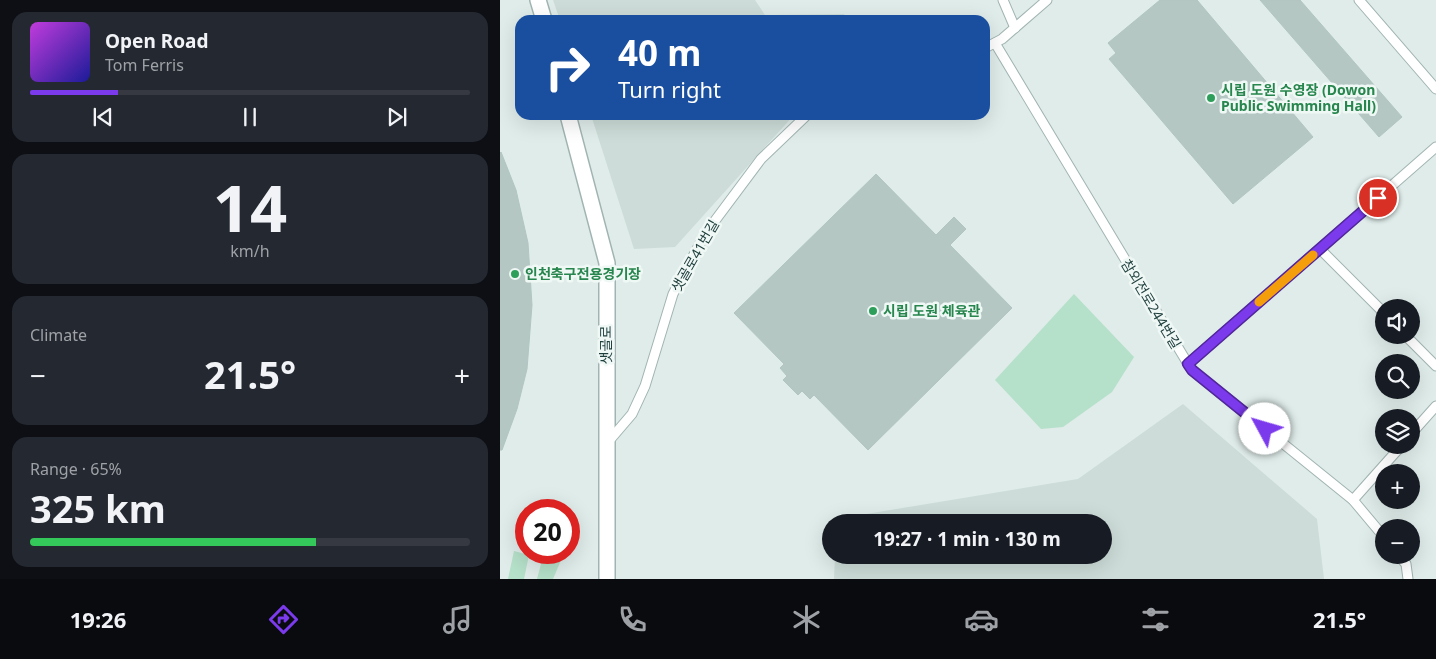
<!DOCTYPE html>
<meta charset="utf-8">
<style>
body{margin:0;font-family:"Noto Sans","Noto Sans KR",sans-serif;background:#242831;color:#f1f3f6;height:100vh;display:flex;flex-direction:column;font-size:19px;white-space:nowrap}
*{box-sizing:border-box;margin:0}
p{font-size:16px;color:#9ea1a6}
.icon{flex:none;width:28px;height:28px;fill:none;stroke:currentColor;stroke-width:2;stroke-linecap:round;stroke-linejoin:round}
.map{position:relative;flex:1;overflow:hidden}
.side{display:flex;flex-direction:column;gap:12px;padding:12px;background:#0d0f14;width:500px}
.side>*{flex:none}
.top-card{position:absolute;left:15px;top:15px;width:475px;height:105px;border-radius:15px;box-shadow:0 5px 20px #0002;background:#1a4fa0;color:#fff;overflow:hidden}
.tools{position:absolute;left:875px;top:299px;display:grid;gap:10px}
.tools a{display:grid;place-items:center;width:45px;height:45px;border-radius:50%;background:#171b24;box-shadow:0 5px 20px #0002;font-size:25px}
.speed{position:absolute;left:15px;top:499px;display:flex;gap:10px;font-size:25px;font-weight:700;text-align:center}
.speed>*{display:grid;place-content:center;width:65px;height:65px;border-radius:50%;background:#171b24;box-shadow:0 5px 20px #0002;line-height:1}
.speed .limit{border:8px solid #d22;background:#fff;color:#111}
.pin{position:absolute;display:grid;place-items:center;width:42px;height:42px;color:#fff;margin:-21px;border:2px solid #fff;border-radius:50%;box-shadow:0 1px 5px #0007}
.me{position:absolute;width:55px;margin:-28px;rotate:309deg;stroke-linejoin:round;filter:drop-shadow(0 0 4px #0008)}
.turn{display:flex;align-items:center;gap:18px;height:105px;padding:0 20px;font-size:22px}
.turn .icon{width:65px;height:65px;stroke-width:2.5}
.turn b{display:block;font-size:35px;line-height:42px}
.big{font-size:38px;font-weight:700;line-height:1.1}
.side .tile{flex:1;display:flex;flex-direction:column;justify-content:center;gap:8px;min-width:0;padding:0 18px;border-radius:15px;background:#242831}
.side .dial{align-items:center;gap:0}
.dial b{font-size:65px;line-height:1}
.song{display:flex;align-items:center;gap:15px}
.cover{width:60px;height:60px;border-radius:8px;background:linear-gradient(135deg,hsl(290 70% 55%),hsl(240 70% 35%))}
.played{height:5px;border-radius:2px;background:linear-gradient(90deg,#7c3aed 20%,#363941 20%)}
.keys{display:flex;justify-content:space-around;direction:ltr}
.heat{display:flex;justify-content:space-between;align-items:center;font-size:28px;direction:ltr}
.charge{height:8px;border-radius:4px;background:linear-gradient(90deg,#34c759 65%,#363941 0)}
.trip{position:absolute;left:322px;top:514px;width:290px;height:50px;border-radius:25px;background:#171b24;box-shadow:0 5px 20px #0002;font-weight:700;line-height:50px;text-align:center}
.dock{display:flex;height:80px;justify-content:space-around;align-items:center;background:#090b0e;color:#9ea1a6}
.dock .icon{width:35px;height:35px}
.dock .on{color:#7c3aed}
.dock b{font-size:22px;color:#f1f3f6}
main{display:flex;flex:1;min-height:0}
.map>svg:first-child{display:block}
</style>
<main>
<section class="side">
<div class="tile">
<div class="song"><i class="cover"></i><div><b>Open Road</b><p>Tom Ferris</p></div></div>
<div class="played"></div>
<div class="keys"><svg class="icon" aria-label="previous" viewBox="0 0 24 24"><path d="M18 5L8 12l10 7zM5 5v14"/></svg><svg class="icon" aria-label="pause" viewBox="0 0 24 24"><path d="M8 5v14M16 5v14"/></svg><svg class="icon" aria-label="next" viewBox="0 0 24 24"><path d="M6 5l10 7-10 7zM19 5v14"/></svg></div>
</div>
<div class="tile dial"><b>14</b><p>km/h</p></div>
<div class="tile"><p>Climate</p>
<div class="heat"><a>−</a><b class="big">21.5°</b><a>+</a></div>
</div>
<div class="tile"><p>Range · 65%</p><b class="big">325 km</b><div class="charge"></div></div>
</section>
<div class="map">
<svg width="936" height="579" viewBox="0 0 936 579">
<rect width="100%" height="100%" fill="#dfece9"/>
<g fill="#cddcd8">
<polygon points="53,0 255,0 265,15 344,14 347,20 60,20"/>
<polygon points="91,115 294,115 175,247 134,249"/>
<polygon points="683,404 817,519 824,579 334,579 335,555 604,555 604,522 336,522 336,519 578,479"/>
</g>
<g fill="#b5e0c9">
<polygon points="574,294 634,357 612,392 563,427 541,429 495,380"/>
<polygon points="25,507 36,510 26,510 26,538 18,535"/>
<polygon points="69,518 77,522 77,538 69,547"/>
<polygon points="14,551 29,555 24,579 8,579"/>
<polygon points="44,553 64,553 53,579 37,579"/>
</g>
<g fill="#b4c7c3" stroke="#b1c6c2">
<polygon points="660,0 697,0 813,137 733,204 609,59 616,53 608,43"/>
<polygon points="760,0 800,0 902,117 879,137"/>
<polygon points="1,152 16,190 28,243 32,305 27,369 17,409 2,450 0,450 0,153"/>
<polygon points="376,174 436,235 454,217 466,229 450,245 512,308 368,450 314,395 310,399 302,391 298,395 283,380 287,376 280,368 284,364 234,313"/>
</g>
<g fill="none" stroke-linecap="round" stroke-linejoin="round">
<defs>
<g id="service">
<polyline points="503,0 515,28"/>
<polyline points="859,0 936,89"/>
<polyline points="495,43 688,364 692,370 853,500 884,537"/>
<polyline points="485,48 502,39 547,0"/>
<polyline points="820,249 884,313"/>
<polyline points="905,335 936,366"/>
<polyline points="688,364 936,147"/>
<polyline points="911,434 936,406"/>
<polyline points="108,442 132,414 145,386 173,294 205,234 261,159 307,115"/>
<polyline points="853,500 902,445"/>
<polyline points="898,555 906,564 908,579"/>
</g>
<g id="tertiary">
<polyline points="38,0 44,20"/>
<polyline points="68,115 107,263 107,579"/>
</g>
</defs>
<use href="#service" stroke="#a1b4b2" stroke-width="11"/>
<use href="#tertiary" stroke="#a1b4b2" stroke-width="18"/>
<use href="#service" stroke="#fff" stroke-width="9"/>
<use href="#tertiary" stroke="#fff" stroke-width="15"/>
</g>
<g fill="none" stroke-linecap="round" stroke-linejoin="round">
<defs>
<polyline id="route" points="765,429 692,370 688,364 878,198"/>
</defs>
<use href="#route" stroke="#51269a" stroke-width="12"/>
<use href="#route" stroke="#7c3aed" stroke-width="9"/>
<polyline stroke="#f59e0b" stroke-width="9" points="759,302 813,255"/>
</g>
<g fill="#2e9e5b" stroke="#f0f8f6" stroke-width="2">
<circle cx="711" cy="98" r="5"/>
<circle cx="15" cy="274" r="5"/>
<circle cx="373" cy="311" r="5"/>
</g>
<g text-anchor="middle" stroke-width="5" stroke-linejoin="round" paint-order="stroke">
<g font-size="14" font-weight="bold" fill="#27864d" stroke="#f0f8f6" text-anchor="start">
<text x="721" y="95">시립 도원 수영장 (Dowon<tspan x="721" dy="16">Public Swimming Hall)</tspan></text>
<text x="25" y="279">인천축구전용경기장</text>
<text x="383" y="316">시립 도원 체육관</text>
</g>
<g font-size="14" fill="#1e3e3c" stroke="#f0f8f6">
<text transform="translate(195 256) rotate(-60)" y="5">샛골로41번길</text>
<text transform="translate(651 304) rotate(59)" y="5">참외전로244번길</text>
<text transform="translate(106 345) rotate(-90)" y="5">샛골로</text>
</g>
</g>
</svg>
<div class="tools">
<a><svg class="icon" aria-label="sound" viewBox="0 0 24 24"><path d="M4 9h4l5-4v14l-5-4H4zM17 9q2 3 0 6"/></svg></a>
<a><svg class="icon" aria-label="search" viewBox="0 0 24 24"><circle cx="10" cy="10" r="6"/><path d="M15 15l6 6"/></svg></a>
<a><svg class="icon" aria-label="layers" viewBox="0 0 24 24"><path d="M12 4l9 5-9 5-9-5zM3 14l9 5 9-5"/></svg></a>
<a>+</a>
<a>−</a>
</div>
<div class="speed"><div class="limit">20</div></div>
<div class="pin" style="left:878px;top:198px;background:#d93025"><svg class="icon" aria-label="arrive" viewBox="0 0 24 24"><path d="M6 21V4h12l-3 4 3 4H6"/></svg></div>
<svg class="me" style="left:765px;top:429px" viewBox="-20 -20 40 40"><circle r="19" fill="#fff"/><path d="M0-13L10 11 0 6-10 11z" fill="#7c3aed"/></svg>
<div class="trip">19:27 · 1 min · 130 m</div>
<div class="top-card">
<div class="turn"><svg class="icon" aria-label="right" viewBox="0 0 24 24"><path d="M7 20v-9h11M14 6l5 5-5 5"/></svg><div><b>40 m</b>Turn right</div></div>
</div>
</div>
</main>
<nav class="dock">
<b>19:26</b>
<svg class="icon on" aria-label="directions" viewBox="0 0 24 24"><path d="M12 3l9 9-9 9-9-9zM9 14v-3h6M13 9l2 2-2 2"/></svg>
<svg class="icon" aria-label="music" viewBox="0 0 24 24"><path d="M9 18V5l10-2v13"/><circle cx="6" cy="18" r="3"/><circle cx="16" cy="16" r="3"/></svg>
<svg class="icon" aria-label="phone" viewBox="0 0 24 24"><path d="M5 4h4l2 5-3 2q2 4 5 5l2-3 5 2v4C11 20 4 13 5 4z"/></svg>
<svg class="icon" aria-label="climate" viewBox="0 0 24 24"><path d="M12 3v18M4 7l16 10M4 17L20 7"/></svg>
<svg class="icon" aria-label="car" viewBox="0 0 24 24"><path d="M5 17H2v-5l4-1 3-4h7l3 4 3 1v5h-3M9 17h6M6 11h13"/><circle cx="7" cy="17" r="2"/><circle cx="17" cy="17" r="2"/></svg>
<svg class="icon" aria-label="filters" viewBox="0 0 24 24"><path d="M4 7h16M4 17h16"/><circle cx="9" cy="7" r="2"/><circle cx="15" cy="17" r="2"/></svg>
<b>21.5°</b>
</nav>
